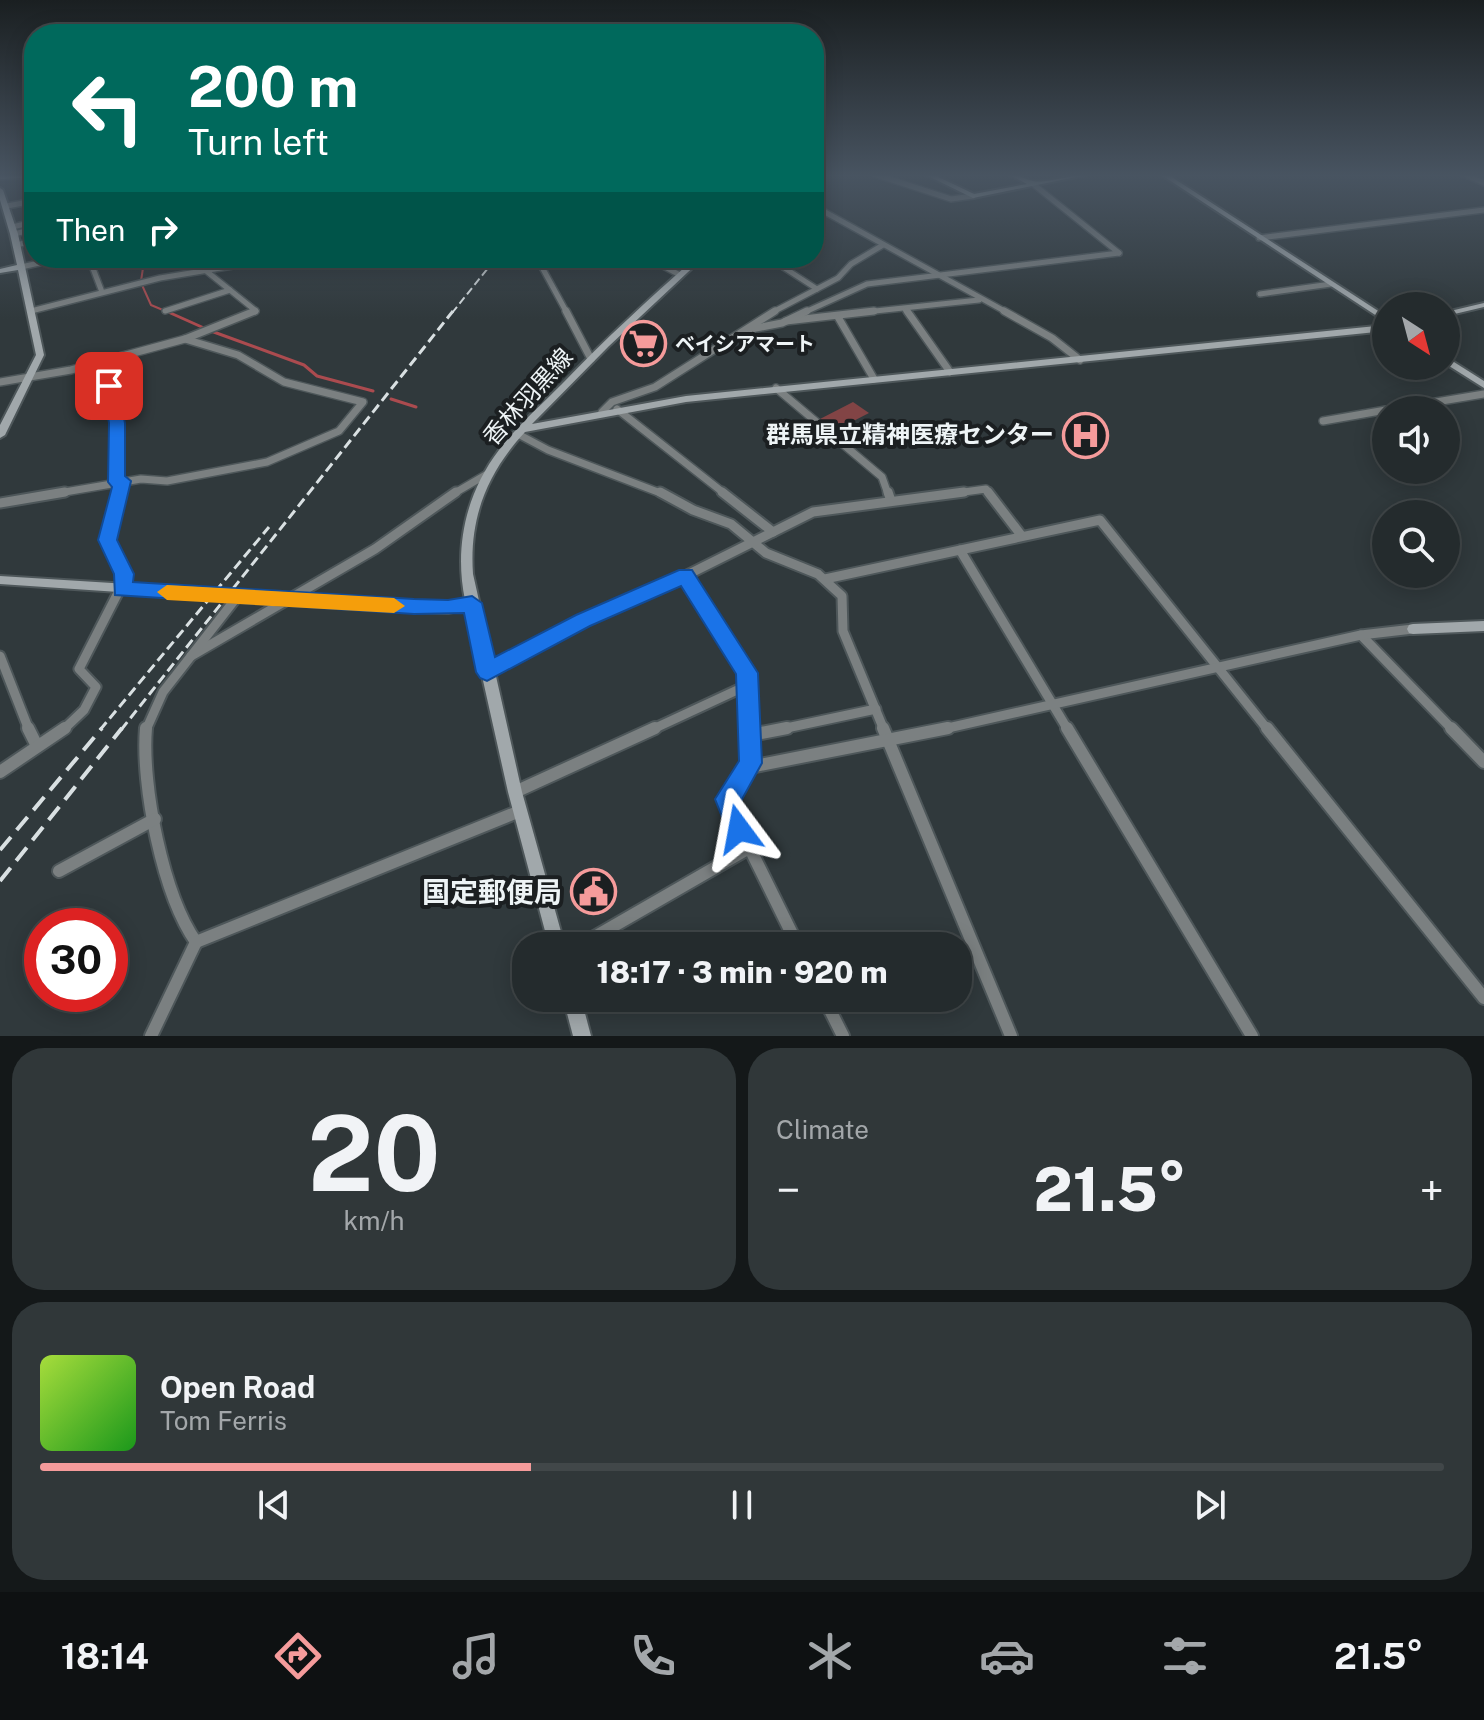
<!DOCTYPE html>
<meta charset="utf-8">
<style>
body{margin:0;font-family:"Public Sans","Noto Sans JP",sans-serif;background:#303739;color:#f1f3f6;height:100vh;display:flex;flex-direction:column;font-size:30px;white-space:nowrap}
*{box-sizing:border-box;margin:0}
p{font-size:26px;color:#a3a7aa}
.icon{flex:none;width:44px;height:44px;fill:none;stroke:currentColor;stroke-width:2;stroke-linecap:round;stroke-linejoin:round}
.map{position:relative;height:1036px;overflow:hidden}
.details{display:flex;flex-direction:column;gap:12px;padding:12px;background:#141819;flex:1}
.details>*{flex:none}
.guide{position:absolute;left:24px;top:24px;width:800px;height:244px;border-radius:32px;box-shadow:0 4px 20px #0003,0 0 0 2px #414749;background:#00695c;color:#fff;overflow:hidden}
.needle{width:52px;rotate:144deg}
.fabs{position:absolute;left:1372px;top:292px;display:grid;gap:16px}
.fabs a{display:grid;place-items:center;width:88px;height:88px;border-radius:50%;background:#242b2d;box-shadow:0 4px 20px #0003,0 0 0 2px #414749;font-size:40px}
.speed{position:absolute;left:24px;top:908px;display:flex;gap:16px;font-size:40px;font-weight:700;text-align:center}
.speed>*{display:grid;place-content:center;width:104px;height:104px;border-radius:50%;background:#242b2d;box-shadow:0 4px 20px #0003,0 0 0 2px #414749;line-height:1}
.speed .limit{border:12px solid #d22;background:#fff;color:#111}
.pin{position:absolute;display:grid;place-items:center;width:68px;height:68px;color:#fff;margin:-34px;border-radius:16px;box-shadow:0 4px 12px #0006}
.me{position:absolute;width:88px;margin:-44px;rotate:347deg;stroke-linejoin:round;filter:drop-shadow(0 0 6px #0008)}
.turn{display:flex;align-items:center;gap:28px;height:168px;padding:0 32px;font-size:36px}
.turn .icon{width:104px;height:104px;stroke-width:2.5}
.turn b{display:block;font-size:56px;line-height:68px}
.then{display:flex;align-items:center;height:76px;padding:0 32px;background:#0003;gap:16px;font-size:30px}
.big{font-size:60px;font-weight:800;line-height:1.1}
.details .tile{flex:1;display:flex;flex-direction:column;justify-content:center;gap:12px;min-width:0;padding:0 28px;border-radius:32px;background:#303739}
.details .dial{align-items:center;gap:0}
.dial b{font-size:104px;line-height:1}
.song{display:flex;align-items:center;gap:24px}
.cover{width:96px;height:96px;border-radius:12px;background:linear-gradient(135deg,hsl(80 70% 55%),hsl(120 70% 35%))}
.played{height:8px;border-radius:4px;background:linear-gradient(90deg,#f59b9b 35%,#414749 35%)}
.keys{display:flex;justify-content:space-around;direction:ltr}
.heat{display:flex;justify-content:space-between;align-items:center;font-size:44px;direction:ltr}
.details .tiles{flex:1;display:grid;gap:12px;grid-template-columns:1fr 1fr}
.tile:last-child{grid-column:span 2}
.trip{position:absolute;left:512px;top:932px;width:460px;height:80px;border-radius:32px;background:#242b2d;box-shadow:0 4px 20px #0003,0 0 0 2px #414749;font-weight:800;line-height:80px;text-align:center}
.menu{display:flex;height:128px;justify-content:space-around;align-items:center;background:#0e1112;color:#a3a7aa}
.menu .icon{width:56px;height:56px}
.menu .active{color:#f59b9b}
.menu b{font-size:36px;color:#f1f3f6}
.map>svg:first-child{display:block}
</style>
<div class="map">
<svg width="1484" height="1036" viewBox="0 0 1484 1036">
<rect width="100%" height="100%" fill="#30393c"/>
<polygon fill="#824445" points="853,402 869,413 836,430 820,419"/>
<g fill="none" stroke-linecap="round" stroke-linejoin="round">
<g stroke="#ab4b4f" stroke-width="2">
<polyline points="137,258 143,268 141,281"/>
<polyline points="142,285 151,305 170,313"/>
</g>
<g stroke="#ab4b4f" stroke-width="3">
<polyline points="166,311 204,328"/>
<polyline points="211,331 304,365 317,376 373,391"/>
<polyline points="391,399 416,407"/>
</g>
<defs>
<g id="street-far3">
<polyline points="874,174 951,199 973,196"/>
<polyline points="1464,174 1484,183"/>
<polyline points="1033,184 1119,253"/>
<polyline points="7,206 34,201"/>
<polyline points="814,206 1008,313"/>
<polyline points="12,227 34,222"/>
<polyline points="14,234 34,229"/>
<polyline points="1259,238 1484,210"/>
<polyline points="16,245 34,241"/>
<polyline points="89,258 102,292"/>
<polyline points="537,258 567,313"/>
<polyline points="648,258 680,275"/>
<polyline points="769,258 817,289"/>
<polyline points="21,267 62,258"/>
<polyline points="205,270 256,311 250,313"/>
<polyline points="1260,294 1331,284"/>
<polyline points="905,309 908,313"/>
<polyline points="31,311 160,278 282,258"/>
<polyline points="165,311 230,290"/>
<polyline points="771,313 838,278 851,264 883,245"/>
<polyline points="803,313 867,284 1119,253"/>
<polyline points="856,313 979,300"/>
</g>
<g id="street-far2">
<polyline points="566,311 591,359"/>
<polyline points="907,311 950,372"/>
<polyline points="1004,311 1052,338 1080,360"/>
<polyline points="838,317 874,379"/>
<polyline points="786,321 874,311"/>
<polyline points="751,329 782,323 807,311"/>
<polyline points="185,339 255,311"/>
<polyline points="102,361 115,408 116,482"/>
<polyline points="0,382 71,370 185,339 238,355 284,382 363,402 339,431 267,462 167,481 141,479 53,494"/>
<polyline points="776,388 882,477 888,494"/>
<polyline points="617,409 725,494"/>
<polyline points="1388,410 1484,394"/>
<polyline points="602,412 612,402 655,387 775,311"/>
<polyline points="1323,421 1386,410"/>
<polyline points="491,432 515,437"/>
<polyline points="518,434 548,450 663,494"/>
<polyline points="119,494 122,481"/>
<polyline points="453,494 489,473"/>
<polyline points="949,494 986,489 990,494"/>
</g>
<g id="street-far1">
<polyline points="660,492 693,510 731,524 766,553 818,574 842,596 843,631 884,730"/>
<polyline points="722,492 773,532"/>
<polyline points="888,492 891,501"/>
<polyline points="988,492 1021,535"/>
<polyline points="0,503 65,492"/>
<polyline points="960,550 1068,730"/>
<polyline points="685,576 747,673 750,730"/>
<polyline points="825,579 1100,520 1268,730"/>
<polyline points="1361,635 1453,730"/>
<polyline points="0,656 29,730"/>
<polyline points="191,656 375,549 456,492"/>
<polyline points="487,672 583,620 685,576 813,512 964,492"/>
<polyline points="63,730 84,710 96,687 79,669 125,579 107,540 119,492"/>
<polyline points="146,730 163,692 237,597"/>
<polyline points="651,730 748,685"/>
<polyline points="777,730 876,709"/>
<polyline points="939,730 1361,635 1413,629"/>
</g>
<g id="street">
<polyline points="28,728 37,746"/>
<path d="M146,728C141,785 163,895 196,942"/>
<polyline points="749,728 751,763 729,795 728,804 798,946"/>
<polyline points="883,728 1011,1036"/>
<polyline points="1067,728 1252,1036"/>
<polyline points="1267,728 1484,998"/>
<polyline points="1451,728 1484,762"/>
<polyline points="751,735 787,728"/>
<polyline points="750,767 948,728"/>
<polyline points="0,772 65,728"/>
<polyline points="515,792 655,728"/>
<polyline points="59,871 155,819"/>
<polyline points="196,942 520,811"/>
<polyline points="579,946 749,848"/>
<polyline points="824,998 843,1036"/>
<polyline points="151,1036 196,942"/>
</g>
<g id="secondary">
<polygon points="34,174 34,177 0,179 0,175"/>
<path d="M924,174H932L974,194L1027,184L1008,174C1018,174 1023,179 1033,181C1043,184 1076,174 1091,174L973,198Z"/>
<polygon points="1160,174 1167,174 1386,316 1386,322"/>
<polygon points="0,188 3,190 18,234 44,355 5,435 0,438 0,425 36,355 18,270 0,273 0,269 17,265 10,234 0,200"/>
<path d="M695,258H703L609,346L532,424L686,396L1386,325V331L686,402L525,432C487,473 469,518 473,574L522,792L565,946H549L508,792L467,609L448,613L414,612L0,584V576L414,602L448,603L465,600C454,547 466,493 499,450C517,426 540,406 562,384C604,340 649,299 695,258Z"/>
<polygon points="1484,303 1484,307 1446,316 1446,312"/>
<polygon points="1446,357 1484,381 1484,388 1446,364"/>
<polygon points="1484,621 1484,631 1413,634 1409,633 1407,629 1409,625 1413,624"/>
<polygon points="563,998 581,998 591,1036 573,1036"/>
</g>
</defs>
<use href="#street-far3" stroke="#4e575a" stroke-width="8"/>
<use href="#street-far2" stroke="#4e575a" stroke-width="10"/>
<use href="#street-far1" stroke="#4e575a" stroke-width="13"/>
<use href="#street" stroke="#4e575a" stroke-width="16"/>
<use href="#secondary" stroke="#4e575a" stroke-width="4"/>
<use href="#street-far3" stroke="#7b8081" stroke-width="5"/>
<use href="#street-far2" stroke="#7b8081" stroke-width="7"/>
<use href="#street-far1" stroke="#7b8081" stroke-width="9"/>
<use href="#street" stroke="#7b8081" stroke-width="12"/>
<use href="#secondary" fill="#a1a8ab" fill-rule="evenodd"/>
<polyline stroke="#d9e0e2" stroke-width="2" stroke-dasharray="8 4" stroke-linecap="butt" points="452,313 496,258"/>
<g stroke="#d9e0e2" stroke-width="3" stroke-dasharray="10 5" stroke-linecap="butt">
<polyline points="100,730 269,527"/>
<polyline points="121,730 453,311"/>
</g>
<g stroke="#d9e0e2" stroke-width="4" stroke-dasharray="17 9" stroke-linecap="butt">
<polyline points="0,850 102,728"/>
<polyline points="0,881 122,728"/>
</g>
</g>
<linearGradient id="sky" x2="0" y2="1"><stop stop-color="#1a1f21"/><stop offset="0.55" stop-color="#485461"/><stop offset="1" stop-color="#485461" stop-opacity="0"/></linearGradient>
<rect width="1484" height="319" fill="url(#sky)"/>
<polygon fill="#1a73e8" stroke="#114b97" stroke-width="2" points="109,381 117,386 125,423 125,476 131,481 117,540 134,574 133,582 414,599 448,600 472,596 482,603 495,657 576,615 679,570 692,570 758,673 762,763 741,801 752,829 748,837 739,841 730,837 715,799 739,761 736,674 681,586 590,626 487,681 480,678 476,672 464,613 414,614 115,595 114,574 98,540 112,487 108,482 109,423 102,386"/>
<polygon fill="#f59e0b" points="167,585 394,598 405,606 394,613 167,600 157,592"/>
<defs>
<symbol id="supermarket-ring" viewBox="-11 -11 22 22"><circle r="9.5" fill="#1b1f21" stroke="#f59b9b" stroke-width="1.5"/><path d="M-6-5.5h2.5l.6 2H6L4.5 2H-2.5L-4.4-4H-6ZM-1.5 3.2a1.3 1.3 0 1 0 .1 0ZM3 3.2a1.3 1.3 0 1 0 .1 0Z" fill="#f59b9b"/></symbol>
<symbol id="hospital-ring" viewBox="-11 -11 22 22"><circle r="9.5" fill="#1b1f21" stroke="#f59b9b" stroke-width="1.5"/><path d="M-5-5h3v3.5h4V-5h3V5h-3V1.5h-4V5h-3Z" fill="#f59b9b"/></symbol>
<symbol id="civic-ring" viewBox="-11 -11 22 22"><circle r="9.5" fill="#1b1f21" stroke="#f59b9b" stroke-width="1.5"/><path d="M-.6-6.5H3V-4.5H.6V-3L4-1V1h2V6H-6V1h2V-1L-.6-3ZM-1.2 2.5V6h2.4V2.5Z" fill="#f59b9b"/></symbol>
</defs>
<g fill-rule="evenodd">
<use href="#supermarket-ring" x="618" y="318" width="51" height="51"/>
<use href="#hospital-ring" x="1060" y="410" width="51" height="51"/>
<use href="#civic-ring" x="568" y="866" width="51" height="51"/>
</g>
<g text-anchor="middle" stroke-width="8" stroke-linejoin="round" paint-order="stroke">
<g font-size="20" font-weight="bold" fill="#eef4f6" stroke="#1b1f21" text-anchor="start">
<text x="675" y="351">ベイシアマート</text>
</g>
<g font-size="24" fill="#eef4f6" stroke="#1b1f21">
<text transform="translate(528 397) rotate(-48)" y="8">香林羽黒線</text>
</g>
<g font-size="24" font-weight="bold" fill="#eef4f6" stroke="#1b1f21" text-anchor="end">
<text x="1054" y="443">群馬県立精神医療センター</text>
</g>
<g font-size="28" font-weight="bold" fill="#eef4f6" stroke="#1b1f21" text-anchor="end">
<text x="562" y="902">国定郵便局</text>
</g>
</g>
</svg>
<div class="fabs">
<a><svg class="needle" viewBox="-14 -14 28 28"><path d="M0-13l5 13h-10z" fill="#e53935"/><path d="M0 13l5-13h-10z" fill="#a3a7aa"/></svg></a>
<a><svg class="icon" aria-label="sound" viewBox="0 0 24 24"><path d="M4 9h4l5-4v14l-5-4H4zM17 9q2 3 0 6"/></svg></a>
<a><svg class="icon" aria-label="search" viewBox="0 0 24 24"><circle cx="10" cy="10" r="6"/><path d="M15 15l6 6"/></svg></a>
</div>
<div class="speed"><div class="limit">30</div></div>
<div class="pin" style="left:109px;top:386px;background:#d93025"><svg class="icon" aria-label="arrive" viewBox="0 0 24 24"><path d="M6 21V4h12l-3 4 3 4H6"/></svg></div>
<svg class="me" style="left:739px;top:829px" viewBox="-20 -20 40 40"><path d="M0-17L14 15 0 8-14 15z" fill="#1a73e8" stroke="#fff" stroke-width="4"/></svg>
<div class="trip">18:17 · 3 min · 920 m</div>
<div class="guide">
<div class="turn"><svg class="icon" aria-label="left" viewBox="0 0 24 24"><path d="M17 20v-9H6M10 6l-5 5 5 5"/></svg><div><b>200 m</b>Turn left</div></div>
<div class="then">Then<svg class="icon" aria-label="right" viewBox="0 0 24 24"><path d="M7 20v-9h11M14 6l5 5-5 5"/></svg></div>
</div>
</div>
<section class="details">
<div class="tiles">
<div class="tile dial"><b>20</b><p>km/h</p></div>
<div class="tile"><p>Climate</p>
<div class="heat"><a>−</a><b class="big">21.5°</b><a>+</a></div>
</div>
<div class="tile">
<div class="song"><i class="cover"></i><div><b>Open Road</b><p>Tom Ferris</p></div></div>
<div class="played"></div>
<div class="keys"><svg class="icon" aria-label="previous" viewBox="0 0 24 24"><path d="M18 5L8 12l10 7zM5 5v14"/></svg><svg class="icon" aria-label="pause" viewBox="0 0 24 24"><path d="M8 5v14M16 5v14"/></svg><svg class="icon" aria-label="next" viewBox="0 0 24 24"><path d="M6 5l10 7-10 7zM19 5v14"/></svg></div>
</div>
</div>
</section>
<nav class="menu">
<b>18:14</b>
<svg class="icon active" aria-label="directions" viewBox="0 0 24 24"><path d="M12 3l9 9-9 9-9-9zM9 14v-3h6M13 9l2 2-2 2"/></svg>
<svg class="icon" aria-label="music" viewBox="0 0 24 24"><path d="M9 18V5l10-2v13"/><circle cx="6" cy="18" r="3"/><circle cx="16" cy="16" r="3"/></svg>
<svg class="icon" aria-label="phone" viewBox="0 0 24 24"><path d="M5 4h4l2 5-3 2q2 4 5 5l2-3 5 2v4C11 20 4 13 5 4z"/></svg>
<svg class="icon" aria-label="climate" viewBox="0 0 24 24"><path d="M12 3v18M4 7l16 10M4 17L20 7"/></svg>
<svg class="icon" aria-label="car" viewBox="0 0 24 24"><path d="M5 17H2v-5l4-1 3-4h7l3 4 3 1v5h-3M9 17h6M6 11h13"/><circle cx="7" cy="17" r="2"/><circle cx="17" cy="17" r="2"/></svg>
<svg class="icon" aria-label="filters" viewBox="0 0 24 24"><path d="M4 7h16M4 17h16"/><circle cx="9" cy="7" r="2"/><circle cx="15" cy="17" r="2"/></svg>
<b>21.5°</b>
</nav>
